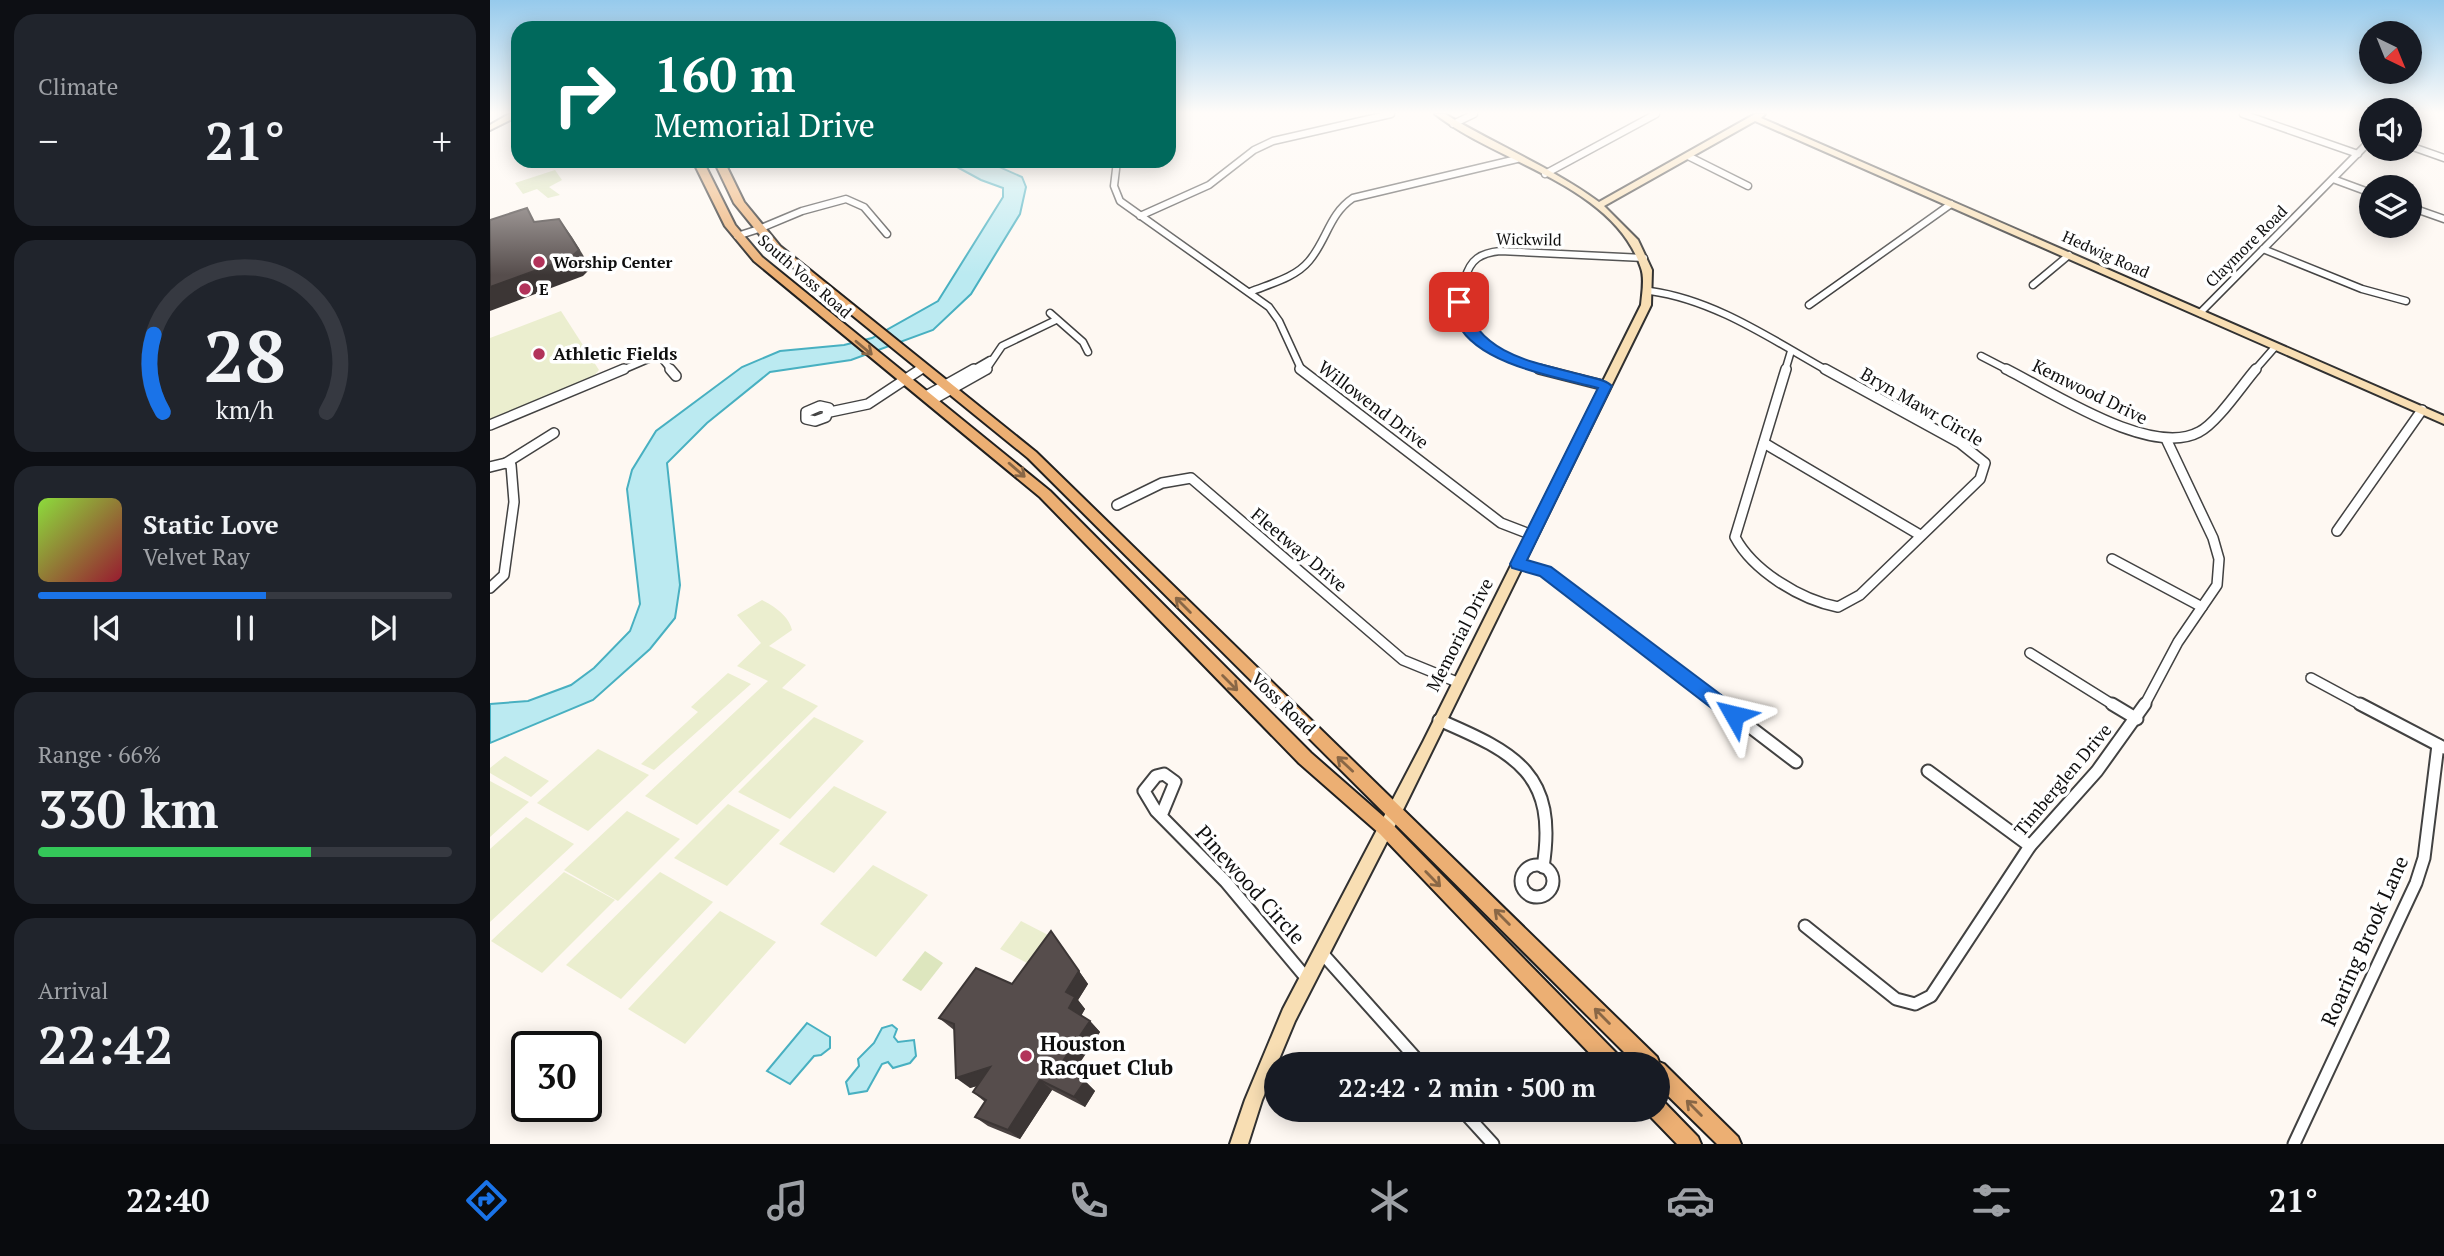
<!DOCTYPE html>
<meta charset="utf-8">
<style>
body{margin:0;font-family:"PT Serif",serif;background:#20242c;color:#f1f3f6;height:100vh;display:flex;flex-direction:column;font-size:26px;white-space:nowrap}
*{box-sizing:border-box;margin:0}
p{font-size:23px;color:#9ea1a6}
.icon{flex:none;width:38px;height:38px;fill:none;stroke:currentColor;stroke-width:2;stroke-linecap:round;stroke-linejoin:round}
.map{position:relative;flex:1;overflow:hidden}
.sheet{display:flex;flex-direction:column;gap:14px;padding:14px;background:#0d0f14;width:490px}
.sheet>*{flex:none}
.banner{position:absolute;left:21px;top:21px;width:665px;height:147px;border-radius:21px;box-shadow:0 4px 18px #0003;background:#00695c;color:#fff;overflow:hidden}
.needle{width:46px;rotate:137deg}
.fabs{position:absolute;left:1869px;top:21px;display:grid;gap:14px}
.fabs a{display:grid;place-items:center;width:63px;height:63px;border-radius:50%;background:#171b24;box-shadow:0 4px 18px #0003;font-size:35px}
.speed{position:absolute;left:21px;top:1031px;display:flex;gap:14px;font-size:35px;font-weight:700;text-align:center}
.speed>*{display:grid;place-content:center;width:91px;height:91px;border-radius:50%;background:#171b24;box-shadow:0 4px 18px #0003;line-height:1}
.speed .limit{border:4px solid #111;border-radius:10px;background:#fff;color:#111}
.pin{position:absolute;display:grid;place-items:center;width:60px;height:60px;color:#fff;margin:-30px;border-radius:14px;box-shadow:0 4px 10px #0006}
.me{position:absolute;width:77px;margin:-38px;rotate:307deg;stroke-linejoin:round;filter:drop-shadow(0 0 5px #0008)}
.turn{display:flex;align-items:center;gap:24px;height:147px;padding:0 28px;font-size:32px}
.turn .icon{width:91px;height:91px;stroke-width:2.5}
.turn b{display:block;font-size:49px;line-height:60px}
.big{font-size:52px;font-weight:700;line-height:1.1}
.sheet .tile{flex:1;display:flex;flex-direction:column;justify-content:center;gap:10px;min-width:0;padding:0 24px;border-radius:21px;background:#20242c}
.sheet .dial{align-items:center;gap:0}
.dial svg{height:182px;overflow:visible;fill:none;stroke:#363941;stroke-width:7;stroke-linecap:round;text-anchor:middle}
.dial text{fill:#f1f3f6;stroke:none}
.song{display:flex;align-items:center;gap:21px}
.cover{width:84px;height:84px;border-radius:10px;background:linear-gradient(135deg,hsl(90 70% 55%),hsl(350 70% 35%))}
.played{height:7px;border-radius:4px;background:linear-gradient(90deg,#1a73e8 55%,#363941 55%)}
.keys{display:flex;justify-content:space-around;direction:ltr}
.heat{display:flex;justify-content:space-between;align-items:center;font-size:38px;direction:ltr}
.charge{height:10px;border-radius:5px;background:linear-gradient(90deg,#34c759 66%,#363941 0)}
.trip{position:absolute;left:774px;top:1052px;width:406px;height:70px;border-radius:35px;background:#171b24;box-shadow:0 4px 18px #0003;font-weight:700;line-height:70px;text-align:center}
.menu{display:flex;height:112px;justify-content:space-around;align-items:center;background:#090b0e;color:#9ea1a6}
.menu .icon{width:49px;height:49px}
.menu .current{color:#1a73e8}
.menu b{font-size:32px;color:#f1f3f6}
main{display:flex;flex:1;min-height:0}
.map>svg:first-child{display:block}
</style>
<main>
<section class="sheet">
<div class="tile"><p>Climate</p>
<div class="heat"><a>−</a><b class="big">21°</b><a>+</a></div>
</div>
<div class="tile dial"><svg viewBox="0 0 100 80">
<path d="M14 69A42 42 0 1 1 86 69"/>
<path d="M14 69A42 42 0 0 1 10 35" stroke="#1a73e8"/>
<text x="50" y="56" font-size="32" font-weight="700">28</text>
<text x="50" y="72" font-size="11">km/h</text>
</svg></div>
<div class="tile">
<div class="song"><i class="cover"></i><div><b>Static Love</b><p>Velvet Ray</p></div></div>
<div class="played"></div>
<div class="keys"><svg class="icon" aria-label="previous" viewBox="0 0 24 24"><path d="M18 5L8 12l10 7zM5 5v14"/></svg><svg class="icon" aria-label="pause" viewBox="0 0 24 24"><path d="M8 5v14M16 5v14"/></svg><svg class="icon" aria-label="next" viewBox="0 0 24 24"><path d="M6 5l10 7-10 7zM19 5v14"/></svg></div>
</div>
<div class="tile"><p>Range · 66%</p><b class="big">330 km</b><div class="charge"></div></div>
<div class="tile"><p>Arrival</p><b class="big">22:42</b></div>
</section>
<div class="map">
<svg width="1954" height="1144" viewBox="0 0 1954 1144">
<rect width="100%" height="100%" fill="#fef8f2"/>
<g fill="#dde6be">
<polygon points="65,170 72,180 59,187 70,195 58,198 47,189 33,194 25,183"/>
<polygon points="435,951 453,963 431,991 412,980"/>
</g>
<g fill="#ebeecf">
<polygon points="71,311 109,370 103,377 0,420 0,338"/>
<path d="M272,600C284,606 299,616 302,630L279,646L316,665L292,688L328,706L207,825L155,796L278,681L247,666L271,643L247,615Z"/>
<polygon points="238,673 261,684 164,770 151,764 208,712 201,707"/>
<polygon points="324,717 374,741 300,819 248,792"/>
<polygon points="108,749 159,775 98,831 47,803"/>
<polygon points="15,756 59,781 41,797 0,773 0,768"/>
<polygon points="0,781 39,802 0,837"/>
<polygon points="344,786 397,812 344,873 289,844"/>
<polygon points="238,804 290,830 237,886 184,858"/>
<polygon points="137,811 190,839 128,901 74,870"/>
<polygon points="36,817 84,844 0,922 0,849"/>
<polygon points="383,865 438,895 386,957 330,924"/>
<polygon points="74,872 125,900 52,973 1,941"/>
<polygon points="170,872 223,902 131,999 76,965"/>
<polygon points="230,911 286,942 195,1044 138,1009"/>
<polygon points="531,921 562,937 541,965 510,949"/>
</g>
<g fill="#bbeaf1" stroke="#48b0c1" stroke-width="2">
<polygon points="456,161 496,161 532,177 536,187 530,214 481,294 443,330 361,360 280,372 217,423 177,463 190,585 185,618 160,649 103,700 0,743 0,704 38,701 81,685 104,668 140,631 150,604 137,489 142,470 166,431 252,367 290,351 354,345 382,338 448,301 513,197 513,188 491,180"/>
<polygon points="317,1023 340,1037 340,1048 331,1055 324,1056 300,1084 277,1071"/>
<polygon points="402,1025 407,1029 404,1037 408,1042 424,1040 426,1056 420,1063 403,1068 398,1062 392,1064 377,1091 359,1094 356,1082 369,1066 368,1059 384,1043 392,1028"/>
</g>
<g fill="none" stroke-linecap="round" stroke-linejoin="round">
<defs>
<g id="street-far2">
<polyline points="1753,114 1868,154"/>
<polyline points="963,124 984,114"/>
<polyline points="1920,146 1954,158"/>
<polyline points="1198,156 1258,186"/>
<polyline points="627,161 624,186 630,201 779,307 789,321 812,371"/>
<polyline points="1055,174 1166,114"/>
<polyline points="1843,179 1881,193"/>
<polyline points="1920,207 1954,219"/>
<polyline points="650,216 719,185 764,150 783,141 901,114"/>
<polyline points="269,229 312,211 356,199 374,207 397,234"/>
<polyline points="247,236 272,228"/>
<polyline points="1773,249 1872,289 1916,301"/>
<polyline points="1543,285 1579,255"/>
<path d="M1160,291C1225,300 1281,339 1338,371"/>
<path d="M760,292C779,284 805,278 819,261C837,240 839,214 863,198L1027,159"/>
<polyline points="1319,305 1461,204"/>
<polyline points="560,313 593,342 598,352"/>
<polyline points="1710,313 1881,140"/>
<polyline points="1491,356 1520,371"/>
<polyline points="130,371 165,356 170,356 182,371"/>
<polyline points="429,371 434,367"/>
<polyline points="481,371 500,360"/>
<polyline points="495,371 512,346 566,320"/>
<path d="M1055,371C1005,355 958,340 975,279C980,259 991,253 1010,251L1154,258"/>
<polyline points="1295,371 1301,351"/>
<polyline points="1764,371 1785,347"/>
</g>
<g id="street-far1">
<polyline points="180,369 186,376"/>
<polyline points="810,369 1011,523 1042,535"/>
<polyline points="1049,369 1116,386"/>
<path d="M1296,369L1245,537C1263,571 1311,600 1348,607L1370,595L1490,479L1495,463L1470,443L1335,369"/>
<path d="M1516,369C1562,392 1661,458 1709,432C1727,423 1752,385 1766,369"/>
<polyline points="436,396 484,369"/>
<polyline points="442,400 497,369"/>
<polygon points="330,406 339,408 336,417 325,421 316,419 316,412"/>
<polyline points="340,412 378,404 431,369"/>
<polyline points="0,425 134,369"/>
<polyline points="1274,443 1430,535"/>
<polyline points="16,463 64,433"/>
<polyline points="0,467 16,463 21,465 24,502 14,575 0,588"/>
<polyline points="627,505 672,483 701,478 913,660 967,682"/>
<polyline points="1847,531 1932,410"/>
<polyline points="1622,559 1712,607"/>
<polyline points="1028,564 1055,571 1232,706"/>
<polyline points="1540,653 1625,706"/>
<polyline points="1821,678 1873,706"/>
<polyline points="1654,706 1688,642 1727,585 1729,559 1723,538 1677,441"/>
</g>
<g id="street">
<polyline points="1230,704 1306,762"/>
<polyline points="1622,704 1647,719"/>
<polyline points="1870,704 1954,748"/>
<path d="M949,720C1026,753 1068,774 1053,867"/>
<polyline points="1438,771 1540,846"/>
<polyline points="671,816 685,782 674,774 666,776 654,791 666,811 736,882 818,980"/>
<circle cx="1047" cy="881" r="16"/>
<polyline points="1315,926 1406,999 1425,1004 1441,996 1540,846 1607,771 1655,704"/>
<polyline points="831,952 931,1064"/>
<polyline points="972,1110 1003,1144"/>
<polyline points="1804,1144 1926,883 1934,858 1948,745"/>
</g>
<g id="secondary">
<polygon points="19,114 28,114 28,116 0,130 0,125"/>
<path d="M945,114H955C1006,145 1061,167 1109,202L1265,114H1275L1271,118L1954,416V424L1265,121L1114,206L1148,240L1162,270L1161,305L911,814L805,1021L772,1100L758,1144H740L755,1100L793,1009L933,742L1151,305C1152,294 1155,278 1151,268C1124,185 1007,163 945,114Z"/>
</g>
<g id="primary">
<polygon points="203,161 213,161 245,225 272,257 560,491 821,753 902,824 1130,1057 1133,1064 1110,1064 890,834 809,763 550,497 264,261 235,226"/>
<polygon points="224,161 234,161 254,202 290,246 546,452 1167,1057 1169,1062 1174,1064 1248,1137 1251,1144 1227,1144 1167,1085 1167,1064 1146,1064 538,458 282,250 244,203"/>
<polygon points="1167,1099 1174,1102 1208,1137 1211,1144 1187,1144 1160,1116 1157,1110 1167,1110"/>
</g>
</defs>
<use href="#street-far2" stroke="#424242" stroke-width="9"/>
<use href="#street-far1" stroke="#424242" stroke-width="12"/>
<use href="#street" stroke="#424242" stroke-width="15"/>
<use href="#secondary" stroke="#313131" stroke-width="4"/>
<use href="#primary" stroke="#202020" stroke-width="4"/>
<use href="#street-far2" stroke="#fff" stroke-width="6"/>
<use href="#street-far1" stroke="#fff" stroke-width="9"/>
<use href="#street" stroke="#fff" stroke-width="11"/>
<use href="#secondary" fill="#f8deb3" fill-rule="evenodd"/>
<use href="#primary" fill="#ecaf73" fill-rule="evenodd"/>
</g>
<polygon fill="#4a4241" points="561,931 598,984 588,1000 595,1009 591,1015 600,1021 610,1032 582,1074 595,1081 605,1091 595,1107 562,1090 530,1139 498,1126 485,1117 495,1102 483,1092 487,1086 480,1088 464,1030 449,1018 522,984"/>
<g fill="#3c3635">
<polygon points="69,219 82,237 101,268 93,276 0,311 0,287"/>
<polygon points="561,931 598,984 588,1000 595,1009 589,1020 579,1008 576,992"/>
<polygon points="600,1021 610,1032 580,1078 569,1067"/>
<polygon points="500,1067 513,1078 480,1088 466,1078"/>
<polygon points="550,1080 562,1090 530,1139 518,1130"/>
<polygon points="595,1081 605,1091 595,1107 584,1097"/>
</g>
<g fill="#564d4c" stroke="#3c3635" stroke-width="2">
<polygon points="37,208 44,222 69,219 89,250 80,258 0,287 0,220"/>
<polygon points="561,931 589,971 576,992 585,997 579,1008 600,1021 569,1067 595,1081 584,1097 550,1080 518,1130 485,1117 496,1100 483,1092 500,1067 466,1078 464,1024 449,1018 486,968 522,984"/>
</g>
<defs><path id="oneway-shaft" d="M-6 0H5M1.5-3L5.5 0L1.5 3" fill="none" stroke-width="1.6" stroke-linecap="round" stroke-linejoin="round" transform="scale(1.75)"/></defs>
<g stroke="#896746">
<use href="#oneway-shaft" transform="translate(374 348) rotate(40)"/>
<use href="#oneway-shaft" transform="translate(527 470) rotate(41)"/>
<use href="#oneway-shaft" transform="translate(693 605) rotate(-135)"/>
<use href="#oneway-shaft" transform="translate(740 683) rotate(45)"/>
<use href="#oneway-shaft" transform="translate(855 764) rotate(-137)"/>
<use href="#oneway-shaft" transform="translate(943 879) rotate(46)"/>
<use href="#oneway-shaft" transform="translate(1012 917) rotate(-135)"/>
<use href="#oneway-shaft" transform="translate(1112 1016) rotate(-135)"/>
<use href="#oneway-shaft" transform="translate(1204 1108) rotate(-135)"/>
</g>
<linearGradient id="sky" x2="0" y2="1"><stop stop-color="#96caec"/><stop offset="0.41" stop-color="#fffcf9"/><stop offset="1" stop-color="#fffcf9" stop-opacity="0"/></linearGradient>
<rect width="1954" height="275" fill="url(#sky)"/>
<path fill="#1a73e8" stroke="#114b97" stroke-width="2" d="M969,299L975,302C988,355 1047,363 1092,375C1102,378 1116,379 1122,386L1037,560L1061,567L1250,709L1252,715L1250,720H1237L1050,576L1022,568L1020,564L1108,388C1067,377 989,365 968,324C965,318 964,309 963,302Z"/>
<g fill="#b2335a" stroke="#fff" stroke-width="2.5">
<circle cx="49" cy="262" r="7"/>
<circle cx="35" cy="289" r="7"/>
<circle cx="49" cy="354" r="7"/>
<circle cx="536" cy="1056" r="7"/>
</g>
<g text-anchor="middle" stroke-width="7" stroke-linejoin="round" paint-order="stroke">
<g font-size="16" fill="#0f0f0f" stroke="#fff">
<text transform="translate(1039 239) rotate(1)" y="6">Wickwild</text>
<text transform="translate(1756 246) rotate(-45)" y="6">Claymore Road</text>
<text transform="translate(1616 254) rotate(24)" y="6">Hedwig Road</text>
<text transform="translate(315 276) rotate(41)" y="6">South Voss Road</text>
</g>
<g font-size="16" font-weight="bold" fill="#0f0f0f" stroke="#fff" text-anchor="start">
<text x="63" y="268">Worship Center</text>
<text x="49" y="295">E</text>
</g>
<g font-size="18" font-weight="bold" fill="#0f0f0f" stroke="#fff" text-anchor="start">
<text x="63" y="360">Athletic Fields</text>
</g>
<g font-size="18" fill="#0f0f0f" stroke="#fff">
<text transform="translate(1600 392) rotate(26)" y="6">Kemwood Drive</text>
<text transform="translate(883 405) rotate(37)" y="6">Willowend Drive</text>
<text transform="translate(1432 407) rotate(30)" y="6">Bryn Mawr Circle</text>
<text transform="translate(809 550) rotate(40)" y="6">Fleetway Drive</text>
<text transform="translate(970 635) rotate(-63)" y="6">Memorial Drive</text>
<text transform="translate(793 704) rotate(44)" y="6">Voss Road</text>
<text transform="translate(1573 780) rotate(-50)" y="6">Timberglen Drive</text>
</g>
<g font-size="21" fill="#0f0f0f" stroke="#fff">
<text transform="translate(760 885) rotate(48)" y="7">Pinewood Circle</text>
<text transform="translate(1875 941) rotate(-66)" y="7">Roaring Brook Lane</text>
</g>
<g font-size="21" font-weight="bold" fill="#0f0f0f" stroke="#fff" text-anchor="start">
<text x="550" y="1051">Houston<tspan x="550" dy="24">Racquet Club</tspan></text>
</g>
</g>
</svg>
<div class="fabs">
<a><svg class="needle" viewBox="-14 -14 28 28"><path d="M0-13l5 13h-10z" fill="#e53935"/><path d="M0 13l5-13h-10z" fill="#9ea1a6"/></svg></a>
<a><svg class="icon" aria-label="sound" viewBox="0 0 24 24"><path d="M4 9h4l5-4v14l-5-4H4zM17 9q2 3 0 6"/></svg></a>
<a><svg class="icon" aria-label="layers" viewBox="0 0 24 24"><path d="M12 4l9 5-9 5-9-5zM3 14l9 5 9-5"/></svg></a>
</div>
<div class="speed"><div class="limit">30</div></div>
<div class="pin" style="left:969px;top:302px;background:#d93025"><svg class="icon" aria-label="arrive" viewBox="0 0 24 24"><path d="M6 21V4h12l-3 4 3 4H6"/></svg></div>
<svg class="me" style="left:1244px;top:715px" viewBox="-20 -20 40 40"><path d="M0-17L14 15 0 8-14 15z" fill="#1a73e8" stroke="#fff" stroke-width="4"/></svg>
<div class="trip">22:42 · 2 min · 500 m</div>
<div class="banner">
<div class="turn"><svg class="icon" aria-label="right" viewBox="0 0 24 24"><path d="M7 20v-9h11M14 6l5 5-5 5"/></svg><div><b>160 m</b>Memorial Drive</div></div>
</div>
</div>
</main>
<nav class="menu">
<b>22:40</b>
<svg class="icon current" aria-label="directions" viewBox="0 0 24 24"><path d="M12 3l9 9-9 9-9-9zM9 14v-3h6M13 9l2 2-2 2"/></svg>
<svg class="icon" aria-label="music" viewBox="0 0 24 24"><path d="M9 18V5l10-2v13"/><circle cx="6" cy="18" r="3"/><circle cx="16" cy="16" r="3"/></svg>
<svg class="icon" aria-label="phone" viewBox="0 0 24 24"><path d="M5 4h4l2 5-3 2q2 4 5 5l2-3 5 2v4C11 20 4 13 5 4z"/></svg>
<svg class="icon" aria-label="climate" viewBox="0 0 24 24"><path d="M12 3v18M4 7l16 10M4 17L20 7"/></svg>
<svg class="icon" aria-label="car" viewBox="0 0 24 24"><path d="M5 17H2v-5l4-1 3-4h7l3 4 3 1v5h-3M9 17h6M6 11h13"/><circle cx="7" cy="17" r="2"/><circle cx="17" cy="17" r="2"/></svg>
<svg class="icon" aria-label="filters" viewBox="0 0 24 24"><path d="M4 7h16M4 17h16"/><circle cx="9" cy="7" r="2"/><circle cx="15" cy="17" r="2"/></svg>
<b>21°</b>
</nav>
